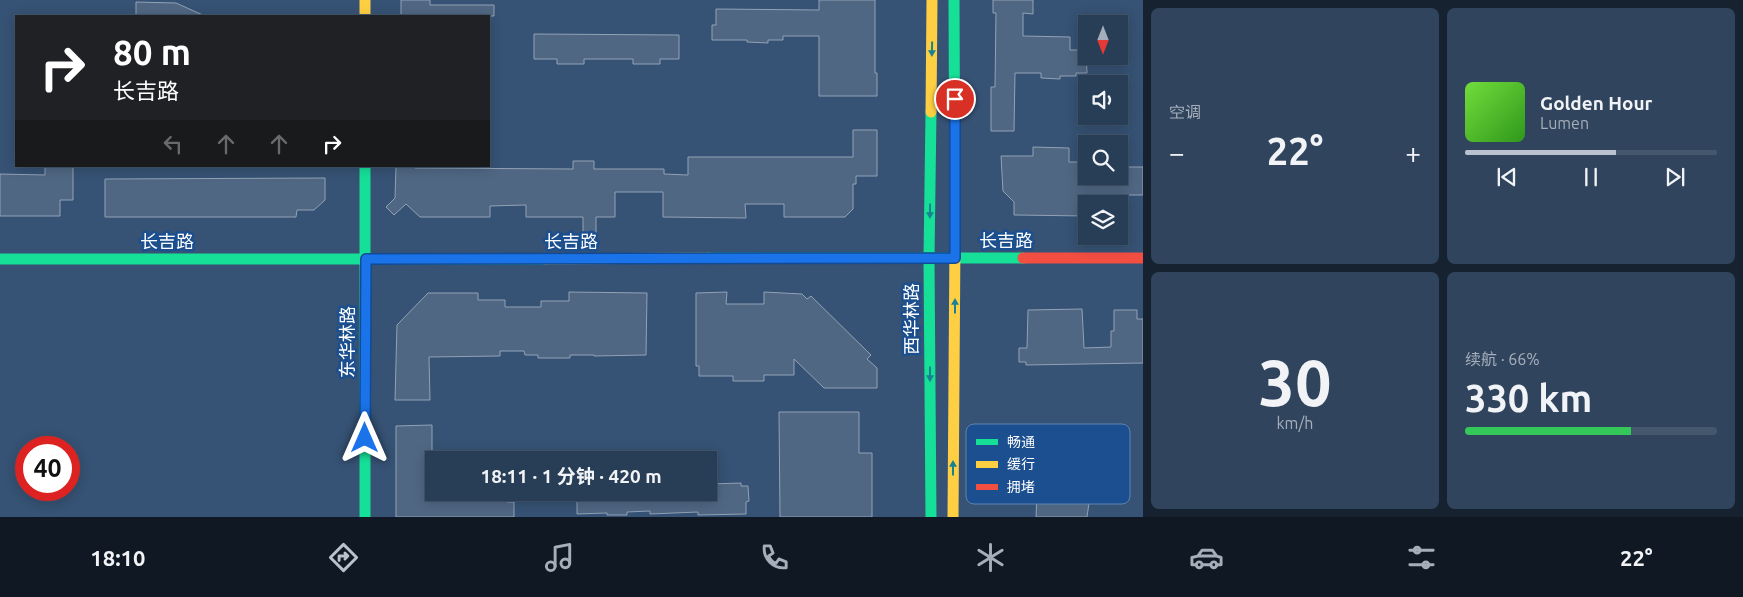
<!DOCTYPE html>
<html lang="zh">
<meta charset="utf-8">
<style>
body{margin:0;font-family:Ubuntu,"Noto Sans SC",sans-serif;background:#30455d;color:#f1f3f6;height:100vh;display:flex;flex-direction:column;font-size:19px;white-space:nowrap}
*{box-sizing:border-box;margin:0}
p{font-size:16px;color:#a5aeba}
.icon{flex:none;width:28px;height:28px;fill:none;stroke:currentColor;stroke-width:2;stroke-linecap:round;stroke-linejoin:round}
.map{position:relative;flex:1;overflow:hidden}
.panel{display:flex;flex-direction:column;gap:8px;padding:8px;background:#162230;width:600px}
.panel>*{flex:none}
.hud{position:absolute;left:15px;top:15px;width:475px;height:152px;border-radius:0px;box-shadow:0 2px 12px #0003,0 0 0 1px #44576d;background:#202124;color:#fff;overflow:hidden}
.needle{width:32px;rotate:180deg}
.buttons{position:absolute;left:1078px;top:15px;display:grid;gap:10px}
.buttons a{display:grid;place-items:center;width:50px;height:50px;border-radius:0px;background:#283e57;box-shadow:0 2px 12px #0003,0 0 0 1px #44576d;font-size:25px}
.speed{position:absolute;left:15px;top:436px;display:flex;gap:10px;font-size:25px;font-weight:700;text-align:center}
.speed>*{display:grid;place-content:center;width:65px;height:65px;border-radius:50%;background:#283e57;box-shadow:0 2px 12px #0003,0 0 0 1px #44576d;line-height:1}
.speed .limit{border:8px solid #d22;background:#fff;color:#111}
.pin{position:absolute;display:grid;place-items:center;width:42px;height:42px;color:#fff;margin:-21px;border:2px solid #fff;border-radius:50%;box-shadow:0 1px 5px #0007}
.me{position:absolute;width:55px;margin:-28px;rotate:0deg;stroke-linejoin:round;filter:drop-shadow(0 0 4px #0008)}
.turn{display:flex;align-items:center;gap:18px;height:105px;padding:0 15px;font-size:22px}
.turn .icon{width:65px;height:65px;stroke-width:2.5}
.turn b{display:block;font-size:35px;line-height:42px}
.lanes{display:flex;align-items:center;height:48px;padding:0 15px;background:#0003;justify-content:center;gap:25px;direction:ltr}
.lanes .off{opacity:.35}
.big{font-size:38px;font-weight:700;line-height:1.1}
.panel .widget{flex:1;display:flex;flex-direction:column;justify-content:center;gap:8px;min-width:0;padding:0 18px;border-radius:8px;background:#30455d}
.panel .dial{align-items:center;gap:0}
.dial b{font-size:65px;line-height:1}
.song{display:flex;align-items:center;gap:15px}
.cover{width:60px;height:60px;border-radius:8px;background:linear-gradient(135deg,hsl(100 70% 55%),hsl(110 70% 35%))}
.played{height:5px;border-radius:2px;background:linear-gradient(90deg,#b9c2ce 60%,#44576d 60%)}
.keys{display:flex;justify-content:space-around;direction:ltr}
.heat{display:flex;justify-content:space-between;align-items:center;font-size:28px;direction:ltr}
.charge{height:8px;border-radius:4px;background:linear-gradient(90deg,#34c759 66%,#44576d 0)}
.panel .tiles{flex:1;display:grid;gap:8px;grid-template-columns:repeat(2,1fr)}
.trip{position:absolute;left:425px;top:451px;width:292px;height:50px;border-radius:0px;background:#283e57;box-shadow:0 2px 12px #0003,0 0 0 1px #44576d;font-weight:700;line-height:50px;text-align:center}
.dock{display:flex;height:80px;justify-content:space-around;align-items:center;background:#101923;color:#a5aeba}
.dock .icon{width:35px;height:35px}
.dock .active{color:#b9c2ce}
.dock b{font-size:22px;color:#f1f3f6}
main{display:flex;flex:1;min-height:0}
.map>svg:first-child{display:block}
</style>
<main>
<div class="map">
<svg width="1143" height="517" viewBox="0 0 1143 517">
<rect width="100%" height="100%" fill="#365274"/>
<g fill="#506783" stroke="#92a2b6">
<polygon points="401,0 430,0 430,5 494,5 494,16 401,16"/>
<polygon points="819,0 875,0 875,73 877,73 877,96 819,96 819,36 783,36 783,40 768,40 768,43 747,42 747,40 712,40 712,25 716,25 716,9 819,10"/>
<polygon points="993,0 1033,0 1033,14 1023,13 1023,36 1070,37 1070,50 1086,50 1087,73 1076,73 1076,76 1060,76 1060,79 1041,78 1041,73 1015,73 1014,131 991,131 991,87 995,87 996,13 993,13"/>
<polygon points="136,2 176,3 205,16 136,16"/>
<polygon points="534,34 679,35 679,59 660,59 660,64 633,64 633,59 584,59 584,64 557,64 557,59 534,59"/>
<polygon points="853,130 877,130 877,176 856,176 856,184 853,184 853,209 845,217 784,217 784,204 745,204 746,218 663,217 663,192 615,192 615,217 596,217 596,236 583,236 583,217 526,217 526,205 490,206 490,217 420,217 406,204 394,215 386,207 395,198 396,166 415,166 415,168 573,169 573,161 594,161 594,169 664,169 664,174 688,175 688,157 853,157"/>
<polygon points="1033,147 1069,148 1069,162 1086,162 1086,176 1119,176 1119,167 1143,167 1143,195 1122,195 1122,204 1086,204 1086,216 1014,215 1014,202 1003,191 1001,156 1033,156"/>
<polygon points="45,166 73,166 73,200 60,200 60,216 0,216 0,174 45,175"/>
<polygon points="325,178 325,200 314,210 297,210 296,217 105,217 105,179"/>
<polygon points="569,292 647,293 646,355 594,356 594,355 570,355 570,358 538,358 538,355 525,355 524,351 500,351 500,356 429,357 430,400 395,400 397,325 428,293 478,293 478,300 505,300 505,307 541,307 541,301 569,301"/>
<polygon points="727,292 726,304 764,304 764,292 802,294 807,299 811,296 871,355 867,359 877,368 877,388 824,388 794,359 794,375 764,375 764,381 733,381 733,376 699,376 699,366 696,366 696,293"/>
<polygon points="1082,309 1084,348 1111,347 1111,331 1114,331 1114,310 1137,310 1137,319 1143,319 1143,363 1026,365 1026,362 1019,362 1019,348 1027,348 1028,310"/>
<polygon points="779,412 859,412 859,453 872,453 872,517 780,517"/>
<polygon points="432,425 432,495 484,495 484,499 507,499 507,502 514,502 514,517 396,517 396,426"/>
<polygon points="741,483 741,486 748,486 749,501 746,502 746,514 698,515 698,512 650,514 650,511 627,512 627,515 607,515 607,513 577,514 577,492 709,492 709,484"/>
<polygon points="1037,494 1073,495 1089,503 1087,517 1036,517"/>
</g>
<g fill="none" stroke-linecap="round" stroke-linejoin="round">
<g stroke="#16e098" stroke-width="11">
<polyline points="954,0 955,239"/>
<polyline points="931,112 929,259 931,517"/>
<polyline points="365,166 365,517"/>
<polyline points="709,258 1023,258"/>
<polyline points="0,259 545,259"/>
</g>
<g stroke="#ffcf43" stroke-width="11">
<polyline points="365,0 365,16"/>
<polyline points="931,112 932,0"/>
<polyline points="545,259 709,258"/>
<polyline points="953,517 955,239"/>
</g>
<polyline stroke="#f24e42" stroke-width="11" points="1023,258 1143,258"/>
</g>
<defs><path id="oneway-solid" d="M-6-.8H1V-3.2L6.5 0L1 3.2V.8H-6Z" transform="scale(1.25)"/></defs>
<g fill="#198292">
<use href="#oneway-solid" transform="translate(932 49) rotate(91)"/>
<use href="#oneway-solid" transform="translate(930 211) rotate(91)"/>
<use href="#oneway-solid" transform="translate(955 306) rotate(-90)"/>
<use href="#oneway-solid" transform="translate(930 374) rotate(90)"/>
<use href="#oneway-solid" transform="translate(953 468) rotate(-90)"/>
</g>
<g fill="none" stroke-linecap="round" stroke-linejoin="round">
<defs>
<polyline id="route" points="365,438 366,259 955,258 955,99"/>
</defs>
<use href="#route" stroke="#114b97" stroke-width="12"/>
<use href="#route" stroke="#1a73e8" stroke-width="9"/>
</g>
<g text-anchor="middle" stroke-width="5" stroke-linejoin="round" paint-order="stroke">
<g font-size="18" fill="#fff" stroke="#1b4f8f">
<text x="1006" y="247">长吉路</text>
<text x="167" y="248">长吉路</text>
<text x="571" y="248">长吉路</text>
<text transform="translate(912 319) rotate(-90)" y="6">西华林路</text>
<text transform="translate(348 342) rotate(-90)" y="6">东华林路</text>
</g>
</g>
<rect x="966" y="424" width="164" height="80" rx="8" fill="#1b4f8f" stroke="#5f84b1" stroke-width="1"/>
<rect x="976" y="439" width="22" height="6" fill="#16e098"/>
<rect x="976" y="461" width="22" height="7" fill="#ffcf43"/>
<rect x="976" y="484" width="22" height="6" fill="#f24e42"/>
<g font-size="14" fill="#fff">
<text x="1007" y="447">畅通</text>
<text x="1007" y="469">缓行</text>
<text x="1007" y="492">拥堵</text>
</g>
</svg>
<div class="buttons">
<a><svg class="needle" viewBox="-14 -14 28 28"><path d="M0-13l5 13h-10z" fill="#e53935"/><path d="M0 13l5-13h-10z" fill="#a5aeba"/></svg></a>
<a><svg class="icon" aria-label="sound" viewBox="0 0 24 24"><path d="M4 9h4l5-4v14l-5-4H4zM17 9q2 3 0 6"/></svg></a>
<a><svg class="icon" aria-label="search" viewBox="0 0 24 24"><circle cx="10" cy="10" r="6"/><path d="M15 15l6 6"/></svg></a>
<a><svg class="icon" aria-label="layers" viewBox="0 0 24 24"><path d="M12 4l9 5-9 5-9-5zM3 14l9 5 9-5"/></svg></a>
</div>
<div class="speed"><div class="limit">40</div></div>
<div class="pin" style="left:955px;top:99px;background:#d93025"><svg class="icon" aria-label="arrive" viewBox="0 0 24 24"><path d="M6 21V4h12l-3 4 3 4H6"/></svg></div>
<svg class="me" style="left:365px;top:438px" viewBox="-20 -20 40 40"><path d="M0-17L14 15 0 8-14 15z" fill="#1a73e8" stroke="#fff" stroke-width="4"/></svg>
<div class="trip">18:11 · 1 分钟 · 420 m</div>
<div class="hud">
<div class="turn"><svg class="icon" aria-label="right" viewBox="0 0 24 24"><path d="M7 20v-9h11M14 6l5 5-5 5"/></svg><div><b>80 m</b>长吉路</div></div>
<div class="lanes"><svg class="icon off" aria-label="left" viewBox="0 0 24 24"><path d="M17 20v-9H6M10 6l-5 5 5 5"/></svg><svg class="icon off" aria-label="ahead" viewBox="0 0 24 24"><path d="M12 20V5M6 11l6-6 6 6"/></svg><svg class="icon off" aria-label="ahead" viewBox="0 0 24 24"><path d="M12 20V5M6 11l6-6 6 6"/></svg><svg class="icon" aria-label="right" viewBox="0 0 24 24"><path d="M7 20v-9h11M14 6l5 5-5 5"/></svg></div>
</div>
</div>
<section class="panel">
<div class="tiles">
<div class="widget"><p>空调</p>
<div class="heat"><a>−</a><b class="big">22°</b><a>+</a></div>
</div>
<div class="widget">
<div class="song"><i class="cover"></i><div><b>Golden Hour</b><p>Lumen</p></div></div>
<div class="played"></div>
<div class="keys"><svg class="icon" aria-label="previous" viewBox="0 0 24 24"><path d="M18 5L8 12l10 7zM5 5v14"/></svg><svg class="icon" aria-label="pause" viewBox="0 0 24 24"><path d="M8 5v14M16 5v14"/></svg><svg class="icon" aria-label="next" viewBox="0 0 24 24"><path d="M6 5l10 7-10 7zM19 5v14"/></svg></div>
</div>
<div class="widget dial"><b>30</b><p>km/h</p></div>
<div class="widget"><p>续航 · 66%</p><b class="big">330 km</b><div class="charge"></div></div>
</div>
</section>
</main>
<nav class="dock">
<b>18:10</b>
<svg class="icon active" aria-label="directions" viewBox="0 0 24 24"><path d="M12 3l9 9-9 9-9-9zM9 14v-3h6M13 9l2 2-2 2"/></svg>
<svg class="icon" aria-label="music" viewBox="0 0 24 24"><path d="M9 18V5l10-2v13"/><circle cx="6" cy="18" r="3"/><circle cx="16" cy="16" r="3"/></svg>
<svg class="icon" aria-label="phone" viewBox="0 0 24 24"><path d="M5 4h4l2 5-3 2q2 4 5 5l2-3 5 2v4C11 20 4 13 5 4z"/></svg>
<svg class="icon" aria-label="climate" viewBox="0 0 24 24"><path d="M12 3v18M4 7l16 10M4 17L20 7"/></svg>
<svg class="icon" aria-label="car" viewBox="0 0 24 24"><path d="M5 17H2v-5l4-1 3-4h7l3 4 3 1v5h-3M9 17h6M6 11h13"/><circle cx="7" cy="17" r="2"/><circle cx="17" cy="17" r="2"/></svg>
<svg class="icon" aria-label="filters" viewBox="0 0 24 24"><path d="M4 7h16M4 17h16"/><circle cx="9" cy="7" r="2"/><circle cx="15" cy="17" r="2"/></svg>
<b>22°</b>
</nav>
